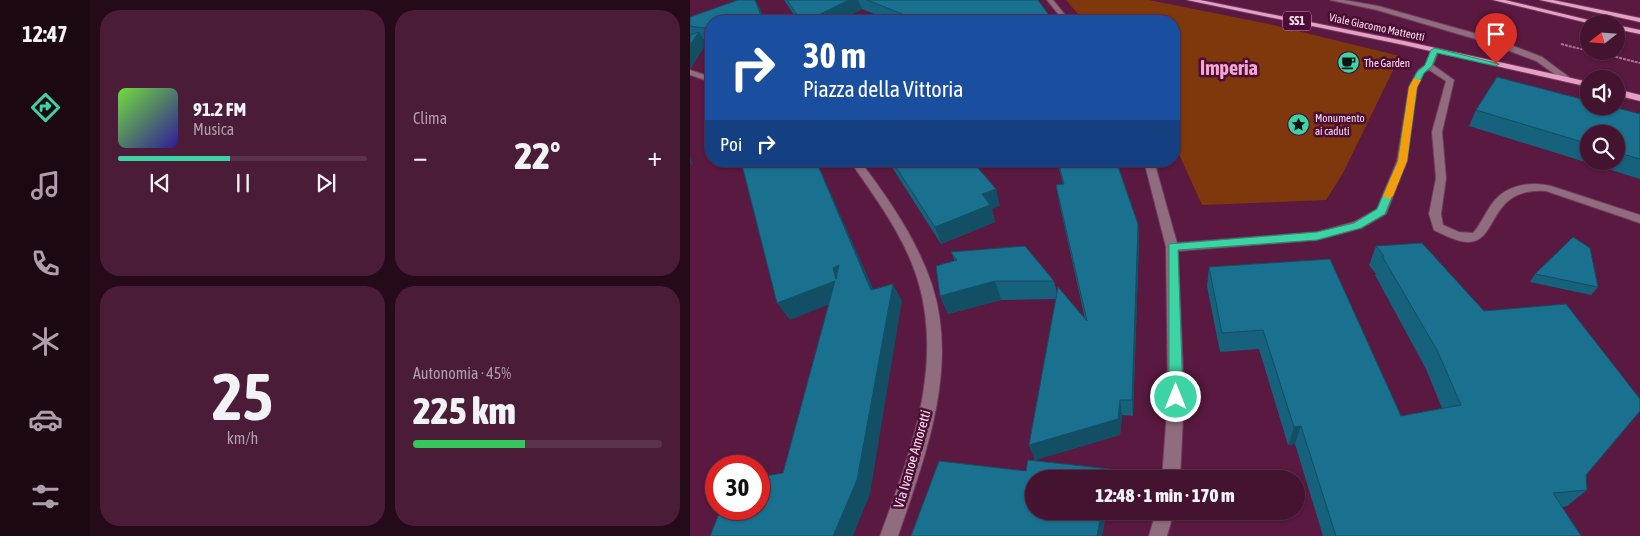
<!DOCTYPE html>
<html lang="it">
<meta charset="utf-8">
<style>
body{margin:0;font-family:"Asap Condensed",sans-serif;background:#4a1c38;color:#f1f3f6;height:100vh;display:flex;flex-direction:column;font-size:19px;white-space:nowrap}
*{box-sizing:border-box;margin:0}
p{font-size:16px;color:#af9eab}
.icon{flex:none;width:28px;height:28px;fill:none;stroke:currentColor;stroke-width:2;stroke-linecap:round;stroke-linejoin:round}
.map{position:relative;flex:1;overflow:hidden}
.drawer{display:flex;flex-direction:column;gap:10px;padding:10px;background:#250a1a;width:600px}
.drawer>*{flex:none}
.top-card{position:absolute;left:15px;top:15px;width:475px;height:152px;border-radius:20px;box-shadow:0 1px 4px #0004,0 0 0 1px #5b324c;background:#1a4fa0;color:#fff;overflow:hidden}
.needle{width:32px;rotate:253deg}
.fabs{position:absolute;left:890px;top:15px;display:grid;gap:10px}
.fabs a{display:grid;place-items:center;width:45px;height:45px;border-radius:50%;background:#431330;box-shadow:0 1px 4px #0004,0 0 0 1px #5b324c;font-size:25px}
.speed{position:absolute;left:15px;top:455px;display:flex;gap:10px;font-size:25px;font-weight:700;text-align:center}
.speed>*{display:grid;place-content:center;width:65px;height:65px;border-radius:50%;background:#431330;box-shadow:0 1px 4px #0004,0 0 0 1px #5b324c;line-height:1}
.speed .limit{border:8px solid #d22;background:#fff;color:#111}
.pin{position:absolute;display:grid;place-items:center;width:42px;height:42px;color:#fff;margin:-51px -21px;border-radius:50% 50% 50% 0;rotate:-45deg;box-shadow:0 0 5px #0007}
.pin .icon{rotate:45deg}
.me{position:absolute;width:55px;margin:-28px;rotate:0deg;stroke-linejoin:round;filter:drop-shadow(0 0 4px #0008)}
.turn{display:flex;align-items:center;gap:18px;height:105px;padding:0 15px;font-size:22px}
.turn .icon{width:65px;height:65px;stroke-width:2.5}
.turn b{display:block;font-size:35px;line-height:42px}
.then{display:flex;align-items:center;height:48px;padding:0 15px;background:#0003;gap:10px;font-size:19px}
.big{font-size:38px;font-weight:800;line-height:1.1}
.drawer .tile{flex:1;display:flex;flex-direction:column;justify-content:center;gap:8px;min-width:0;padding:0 18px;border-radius:20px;background:#4a1c38}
.drawer .dial{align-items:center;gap:0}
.dial b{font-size:65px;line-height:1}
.song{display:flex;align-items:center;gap:15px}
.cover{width:60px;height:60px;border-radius:8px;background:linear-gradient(135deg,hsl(100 70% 55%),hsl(250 70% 35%))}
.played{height:5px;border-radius:2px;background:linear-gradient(90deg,#3cd4a4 45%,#5b324c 45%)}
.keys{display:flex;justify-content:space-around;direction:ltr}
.heat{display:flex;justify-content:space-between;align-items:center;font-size:28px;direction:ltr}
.charge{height:8px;border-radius:4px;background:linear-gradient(90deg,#34c759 45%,#5b324c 0)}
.drawer .tiles{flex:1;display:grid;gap:10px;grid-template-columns:repeat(2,1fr)}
.trip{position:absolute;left:335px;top:470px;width:280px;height:50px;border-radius:25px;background:#431330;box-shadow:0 1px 4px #0004,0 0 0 1px #5b324c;font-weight:800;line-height:50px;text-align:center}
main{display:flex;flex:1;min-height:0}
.tabs{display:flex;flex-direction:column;width:90px;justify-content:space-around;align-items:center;background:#1b0813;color:#af9eab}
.tabs .icon{width:35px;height:35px}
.tabs .selected{color:#3cd4a4}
.tabs b{font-size:22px;color:#f1f3f6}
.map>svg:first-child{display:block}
</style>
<main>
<nav class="tabs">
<b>12:47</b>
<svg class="icon selected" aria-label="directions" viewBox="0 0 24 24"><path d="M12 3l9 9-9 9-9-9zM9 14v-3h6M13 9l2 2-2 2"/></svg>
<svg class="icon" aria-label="music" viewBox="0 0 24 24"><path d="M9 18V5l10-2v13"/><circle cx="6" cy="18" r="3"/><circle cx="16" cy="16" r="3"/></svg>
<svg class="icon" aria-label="phone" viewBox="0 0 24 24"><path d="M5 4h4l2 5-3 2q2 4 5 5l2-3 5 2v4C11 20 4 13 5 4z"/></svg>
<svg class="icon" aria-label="climate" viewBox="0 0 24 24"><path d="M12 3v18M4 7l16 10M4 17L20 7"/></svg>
<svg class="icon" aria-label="car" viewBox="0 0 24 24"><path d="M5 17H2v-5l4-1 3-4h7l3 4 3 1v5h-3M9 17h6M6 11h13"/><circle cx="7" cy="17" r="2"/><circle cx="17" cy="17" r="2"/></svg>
<svg class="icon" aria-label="filters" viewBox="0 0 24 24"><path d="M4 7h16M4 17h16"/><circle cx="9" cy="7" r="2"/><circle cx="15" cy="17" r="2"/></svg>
</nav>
<section class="drawer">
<div class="tiles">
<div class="tile">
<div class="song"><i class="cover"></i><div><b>91.2 FM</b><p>Musica</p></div></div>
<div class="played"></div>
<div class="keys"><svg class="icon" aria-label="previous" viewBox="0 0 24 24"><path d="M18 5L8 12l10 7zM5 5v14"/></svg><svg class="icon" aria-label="pause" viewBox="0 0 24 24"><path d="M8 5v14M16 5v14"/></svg><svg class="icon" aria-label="next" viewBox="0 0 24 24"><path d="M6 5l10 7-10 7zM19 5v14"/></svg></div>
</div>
<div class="tile"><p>Clima</p>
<div class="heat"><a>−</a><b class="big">22°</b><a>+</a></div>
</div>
<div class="tile dial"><b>25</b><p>km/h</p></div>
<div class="tile"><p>Autonomia · 45%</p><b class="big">225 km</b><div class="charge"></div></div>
</div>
</section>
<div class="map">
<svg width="950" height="536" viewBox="0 0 950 536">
<rect width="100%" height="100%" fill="#591940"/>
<polygon fill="#7f380b" points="376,0 459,0 579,24 710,56 653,173 636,200 512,205 484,143 484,21 394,21"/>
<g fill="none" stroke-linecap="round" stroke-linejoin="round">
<defs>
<g id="minor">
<polygon points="357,0 363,0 380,21 374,21"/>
<polygon points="640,0 654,0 688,6 805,39 852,57 883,80 876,82 846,61 799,43 687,10"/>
<path d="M742,48L749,50L743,65L764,80L752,132L756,178L751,214L753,225L769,232L783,233C792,223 796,210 805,200C818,185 842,181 861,186L950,215V223L856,191C796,187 810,243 777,242C765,241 754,235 744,230L739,214L746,178L742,132L756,81L739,70L734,73L727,87L717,161L696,214L672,228L627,240L488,251L494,397L490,479H472L478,397L476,247L454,161H464L487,243L627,232L664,222L687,209L707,161L719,87L728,70L735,65Z"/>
<polygon points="0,70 21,77 21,82 0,75"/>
<path d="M160,161H170C199,199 227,240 242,285C269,369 235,457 208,536H190C219,457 252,373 230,288C218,241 187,200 160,161Z"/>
<polygon points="466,511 484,511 477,536 459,536"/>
</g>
<g id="major">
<polygon points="497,0 510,0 714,41 899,82 899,87 714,45"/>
<polygon points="803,0 815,0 915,24 902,24"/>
<polygon points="850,0 863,0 950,18 950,22"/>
<polygon points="926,25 950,30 950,34 926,29"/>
<polygon points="926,89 950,95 950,101 926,95"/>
</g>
</defs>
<use href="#minor" stroke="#73395c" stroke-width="2"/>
<use href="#major" stroke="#73395c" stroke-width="2"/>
<g stroke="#a47791" stroke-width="2" stroke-dasharray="3 1" stroke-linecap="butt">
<polyline points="871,44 899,51"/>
<polyline points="902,51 950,63"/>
</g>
<use href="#minor" fill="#8f6c7e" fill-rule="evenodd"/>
<use href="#major" fill="#e7a0c5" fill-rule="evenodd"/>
</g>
<g fill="#16617b" fill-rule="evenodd">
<polygon points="94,0 348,0 363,21 201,21 172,9 148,21 108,21"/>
<polygon points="69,6 21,21 21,40 13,39 16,44 0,69 0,17"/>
<path d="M786,110L950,114V179L779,126ZM899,134H926V161H899Z"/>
<polygon points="198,161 282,161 310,205 302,209 305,222 251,244"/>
<polygon points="367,161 430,161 430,169 429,169 448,224 449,241 443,416 432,415 430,435 345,460 339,445 366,299 311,300 258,314 250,296 265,261 261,252 364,281 367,293 395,319 369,202 366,185 373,184"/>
<polygon points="686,246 896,475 897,490 877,506 872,507 891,536 633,536 605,444 598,445 569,349 530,352 517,286 519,267 711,416 752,408 736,369 685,275 686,274 679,265"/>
<polygon points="845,274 908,287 901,295 840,282"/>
</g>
<g fill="#124f64">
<polygon points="65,0 69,6 75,21 73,21"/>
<polygon points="159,0 168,0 172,9 148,21 116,21"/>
<polygon points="9,32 16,44 0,69 0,45"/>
<polygon points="0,157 3,166 0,162"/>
<polygon points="126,161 127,161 128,164 191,307 181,290"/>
<polygon points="424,161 430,161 430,169 424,170"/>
<polygon points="306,189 310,205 302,209 305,222 251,244 245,227 292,194"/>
<polygon points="448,224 449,241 443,416 442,400"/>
<polygon points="149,265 146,279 143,268"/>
<polygon points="145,281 155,298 100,320 87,303"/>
<polygon points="305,281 311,300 258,314 250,296"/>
<polygon points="203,284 212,301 180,494 163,536 143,536"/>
<polygon points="430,400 432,415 430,435 345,460 339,445"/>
<polygon points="611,426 605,444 598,445 604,427"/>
<polygon points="420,469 422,479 418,479"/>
<polygon points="412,511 417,511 412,536 407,536"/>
</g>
<g fill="#19718f" stroke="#124f64" fill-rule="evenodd">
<polygon points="48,0 65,0 73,21 21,21 21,29 0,26 0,17"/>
<polygon points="97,0 159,0 116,21 111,21"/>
<polygon points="177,0 348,0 363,21 230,21"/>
<polygon points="9,32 0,45 0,35"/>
<polygon points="807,77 899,101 899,106 920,106 950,114 950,159 926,152 926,134 899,134 899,144 786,110"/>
<path d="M51,161H126L181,290L203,284L167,480L143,536H20L31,509H69V477L93,473L145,281L87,303ZM149,265L146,279L143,268Z"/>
<polygon points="202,161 282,161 306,189 292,194 300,205 245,227"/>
<polygon points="368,161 426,161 448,224 442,400 430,400 428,419 339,445 368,287 397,321 366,185 374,184"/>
<polygon points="883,237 900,248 908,287 845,274"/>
<polygon points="732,243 794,311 876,304 950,399 950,411 896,475 897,490 863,493 891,536 646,536 611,426 604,427 573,330 532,333 519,267 640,259 711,416 771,405 747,350 692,256 694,256 686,246"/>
<polygon points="335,246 364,281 305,281 250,296 246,266 267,260 261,252"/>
<polygon points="338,460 420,469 418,479 344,479 344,511 412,511 407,536 221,536 249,461 336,471"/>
</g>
<polygon fill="#3cd4a4" stroke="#278a6b" points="745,48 809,64 806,66 747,53 742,66 734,73 727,87 717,161 695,214 671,228 627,240 488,250 493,397 491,402 486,403 481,402 479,397 479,244 627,232 664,223 687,209 708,161 719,87 727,72 735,65 741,50"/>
<polygon fill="#f59e0b" points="724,78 731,80 727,87 717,161 703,196 698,199 693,196 708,161 719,87"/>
<defs>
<symbol id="cafe-disc" viewBox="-11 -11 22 22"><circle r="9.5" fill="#3cd4a4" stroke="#4d0c35"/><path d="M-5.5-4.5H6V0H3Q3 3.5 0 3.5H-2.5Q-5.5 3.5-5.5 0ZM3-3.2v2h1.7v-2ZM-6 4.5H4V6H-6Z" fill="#111"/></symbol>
<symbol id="sight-disc" viewBox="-11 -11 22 22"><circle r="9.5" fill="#3cd4a4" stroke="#4d0c35"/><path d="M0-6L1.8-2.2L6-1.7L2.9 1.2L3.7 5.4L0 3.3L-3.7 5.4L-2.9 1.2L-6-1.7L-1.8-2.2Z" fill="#111"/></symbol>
</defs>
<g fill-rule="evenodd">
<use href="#cafe-disc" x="646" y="50" width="25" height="25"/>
<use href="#sight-disc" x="596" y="112" width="25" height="25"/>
</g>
<g text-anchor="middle" stroke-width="5" stroke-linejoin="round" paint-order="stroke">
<g font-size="11" fill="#fae2ee" stroke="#4d0c35">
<text transform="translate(687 27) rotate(12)" y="4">Viale Giacomo Matteotti</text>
</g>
<g font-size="11" fill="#fae2ee" stroke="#4d0c35" text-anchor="start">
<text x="674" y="67">The Garden</text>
<text x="625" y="122">Monumento<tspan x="625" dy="13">ai caduti</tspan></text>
</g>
<rect fill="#4d0c35" stroke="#c6a2b6" stroke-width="1" x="593" y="11.5" width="28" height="19" rx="4"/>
<g font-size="12" font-weight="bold" fill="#fae2ee">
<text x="607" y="25">SS1</text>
</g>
<g font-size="14" fill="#fae2ee" stroke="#4d0c35">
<text transform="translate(222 459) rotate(-74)" y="5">Via Ivanoe Amoretti</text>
</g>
<g font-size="20" font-weight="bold" fill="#f4a7cf" stroke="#4d0c35">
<text x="539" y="75">Imperia</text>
</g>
</g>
</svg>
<div class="fabs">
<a><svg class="needle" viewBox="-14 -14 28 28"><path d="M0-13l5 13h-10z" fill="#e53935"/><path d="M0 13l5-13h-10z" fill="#af9eab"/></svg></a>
<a><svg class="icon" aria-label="sound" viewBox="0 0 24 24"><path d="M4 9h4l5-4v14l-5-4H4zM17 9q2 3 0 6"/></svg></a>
<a><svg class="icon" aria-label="search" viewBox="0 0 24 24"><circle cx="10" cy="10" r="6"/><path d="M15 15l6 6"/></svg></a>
</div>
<div class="speed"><div class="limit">30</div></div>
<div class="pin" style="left:806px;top:64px;background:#d93025"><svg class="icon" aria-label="arrive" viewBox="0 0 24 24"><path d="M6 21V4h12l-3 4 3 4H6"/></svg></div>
<svg class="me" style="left:486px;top:397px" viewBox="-20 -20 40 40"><circle r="17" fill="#3cd4a4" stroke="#fff" stroke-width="3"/><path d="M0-11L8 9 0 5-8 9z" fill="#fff"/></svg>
<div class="trip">12:48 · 1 min · 170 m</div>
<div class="top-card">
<div class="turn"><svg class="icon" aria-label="right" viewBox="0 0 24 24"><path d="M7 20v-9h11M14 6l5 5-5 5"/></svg><div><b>30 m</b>Piazza della Vittoria</div></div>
<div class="then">Poi<svg class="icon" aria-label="right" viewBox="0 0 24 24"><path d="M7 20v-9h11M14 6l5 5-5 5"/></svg></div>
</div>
</div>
</main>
